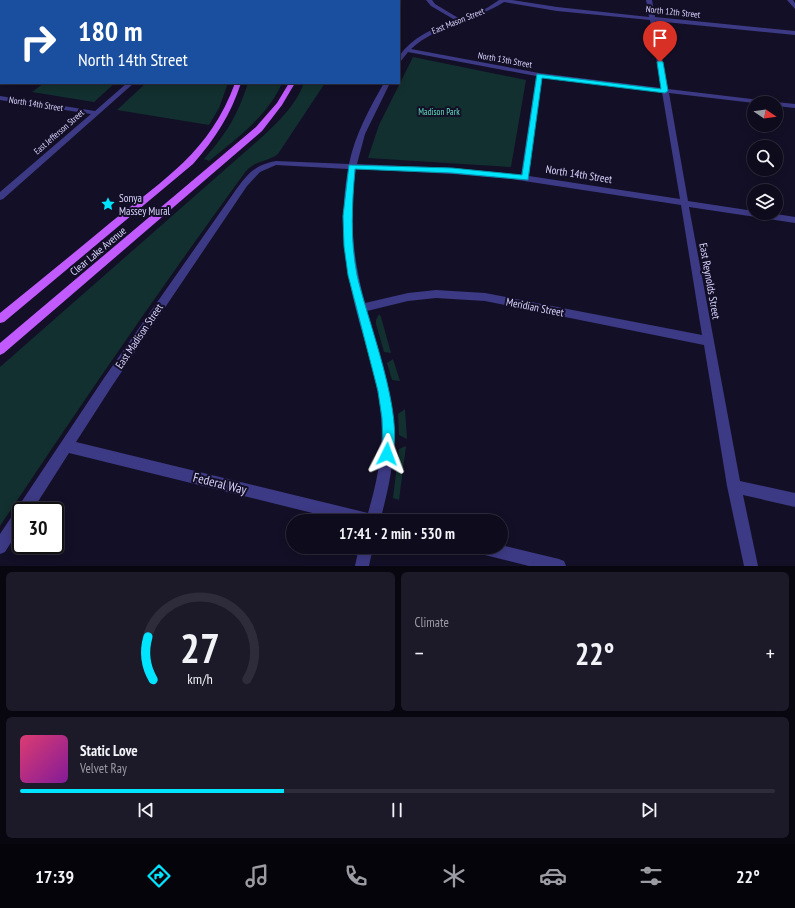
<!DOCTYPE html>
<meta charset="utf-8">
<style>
body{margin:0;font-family:"PT Sans Narrow",sans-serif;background:#1c1929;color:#f1f3f6;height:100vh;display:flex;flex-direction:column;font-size:15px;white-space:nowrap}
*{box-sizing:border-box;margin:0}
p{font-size:13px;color:#9b9ba3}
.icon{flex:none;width:22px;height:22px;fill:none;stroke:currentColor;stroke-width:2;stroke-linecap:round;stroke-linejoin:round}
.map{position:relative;height:566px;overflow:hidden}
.details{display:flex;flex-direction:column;gap:6px;padding:6px;background:#08060f;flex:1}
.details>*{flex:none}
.guide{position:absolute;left:0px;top:0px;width:400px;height:84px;box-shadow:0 2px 10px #0003,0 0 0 1px #2e2b3b;background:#1a4fa0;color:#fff;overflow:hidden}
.needle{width:26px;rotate:103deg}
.tools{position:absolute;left:747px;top:96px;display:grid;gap:8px}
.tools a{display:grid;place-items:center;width:36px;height:36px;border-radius:50%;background:#0e0b1c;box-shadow:0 2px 10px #0003,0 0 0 1px #2e2b3b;font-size:20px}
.speed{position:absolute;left:12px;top:502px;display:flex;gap:8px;font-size:20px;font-weight:700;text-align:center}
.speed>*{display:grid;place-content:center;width:52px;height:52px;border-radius:50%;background:#0e0b1c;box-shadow:0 2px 10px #0003,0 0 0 1px #2e2b3b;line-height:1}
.speed .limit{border:2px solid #111;border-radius:6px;background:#fff;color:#111}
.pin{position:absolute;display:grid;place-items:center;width:34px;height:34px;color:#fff;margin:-41px -17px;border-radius:50% 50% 50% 0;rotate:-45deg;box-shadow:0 0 4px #0007}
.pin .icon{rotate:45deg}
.me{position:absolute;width:44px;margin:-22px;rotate:3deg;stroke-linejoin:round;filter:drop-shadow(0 0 3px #0008)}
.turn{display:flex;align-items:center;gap:14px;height:84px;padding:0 12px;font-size:18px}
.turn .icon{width:52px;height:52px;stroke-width:2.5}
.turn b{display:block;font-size:28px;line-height:34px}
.big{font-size:30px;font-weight:700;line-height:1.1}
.details .card{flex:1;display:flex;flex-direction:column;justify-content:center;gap:6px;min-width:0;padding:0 14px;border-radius:6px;background:#1c1929}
.details .dial{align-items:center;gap:0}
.dial svg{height:104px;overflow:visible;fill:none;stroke:#2e2b3b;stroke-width:7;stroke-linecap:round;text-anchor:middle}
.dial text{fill:#f1f3f6;stroke:none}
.song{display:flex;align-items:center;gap:12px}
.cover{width:48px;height:48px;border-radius:6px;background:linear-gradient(135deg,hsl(340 70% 55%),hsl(290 70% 35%))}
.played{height:4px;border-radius:2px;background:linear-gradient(90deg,#00e5ff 35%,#2e2b3b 35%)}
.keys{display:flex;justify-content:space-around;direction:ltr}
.heat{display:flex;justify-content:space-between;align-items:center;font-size:22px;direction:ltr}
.details .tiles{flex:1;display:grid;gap:6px;grid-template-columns:1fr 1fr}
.card:last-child{grid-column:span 2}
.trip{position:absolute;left:286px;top:514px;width:222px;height:40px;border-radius:20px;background:#0e0b1c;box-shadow:0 2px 10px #0003,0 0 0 1px #2e2b3b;font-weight:700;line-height:40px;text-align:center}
.menu{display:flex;height:64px;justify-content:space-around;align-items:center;background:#06040b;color:#9b9ba3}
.menu .icon{width:28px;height:28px}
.menu .active{color:#00e5ff}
.menu b{font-size:18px;color:#f1f3f6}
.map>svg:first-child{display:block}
</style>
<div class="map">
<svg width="795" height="566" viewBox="0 0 795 566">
<rect width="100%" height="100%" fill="#130f26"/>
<g fill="#12302f">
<polygon points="413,57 526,80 511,167 368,158 379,125"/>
<polygon points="44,83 115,83 94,102 32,92"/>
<polygon points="146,83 228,83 219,108 209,125 117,110"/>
<path d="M248,83H282C268,116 236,139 209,161L204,159C227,133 237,116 248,83Z"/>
<path d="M304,83H325L278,154C268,162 256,160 246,171C161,287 80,406 0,526V367L262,137C279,121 296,105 304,83Z"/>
<polygon points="379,314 381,317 391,353 384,352 376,324 376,320"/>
<polygon points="393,359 400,381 392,380 387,363"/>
<polygon points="405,409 407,439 399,435 398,414"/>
<polygon points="406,446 399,500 393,498 399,449"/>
</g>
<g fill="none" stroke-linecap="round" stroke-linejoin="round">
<g fill="#3d3a85" fill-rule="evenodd">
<polygon points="82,0 89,0 81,1"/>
<polygon points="170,0 176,0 169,1"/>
<path d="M426,0H432L435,4L460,19L487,8L499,0H512L557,7L649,17L646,0H652L655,17L795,31V35L655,21L668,89L768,101L772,103H754L669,93L688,201L754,211V213H770L795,217V223L689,207L740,481L795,493V507L743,495L758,566H744L727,486L704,345L485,301L436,298L408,301L367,311C378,350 393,389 394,430C395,461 388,491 380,521H345L69,453L32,511H21V527L5,552L0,554V534L104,378L233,194C246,176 253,165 276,161L349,164C355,135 369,109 384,83H390L365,134L357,164L453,168L521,175L536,76L408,52L401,61L399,62V56C413,37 433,28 455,20L431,6ZM504,2L557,11L650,20L661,88L539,73L411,49C437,25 474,21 504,2ZM542,77L662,92L680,199L529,176ZM276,165L348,169C339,217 344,263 356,310C365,345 378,380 381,417C384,449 377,482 368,513L76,442L112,386L247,186L260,172ZM356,169L453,174L511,179L681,205L702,335L485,293L436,290L408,293L365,303C353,259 348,214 356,169Z"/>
<rect x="0" y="8" width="1" height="4"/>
<polygon points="0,51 1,51 0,56"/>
<polygon points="127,83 134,83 3,199 0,200 0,192 91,114 0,100 0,96 95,111"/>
<polygon points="776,102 795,104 795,108 776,106 776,103 773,103"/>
<polygon points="501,545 559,559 564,561 566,566 529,566 481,554 476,552 474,547 501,547"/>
<polygon points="359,547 373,547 369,566 355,566"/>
</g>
<polygon fill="#3d3a85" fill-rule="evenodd" points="787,0 793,0 795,3 795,9"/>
<g fill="#c25bff" fill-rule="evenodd">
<polygon points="252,0 258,0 259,1 253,1"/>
<rect x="274" y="0" width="6" height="1"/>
<polygon points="309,0 316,0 308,1"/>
<path d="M235,83H241C231,114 215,139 193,164L4,322L0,323V313C37,283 74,253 110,223C164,179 210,152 235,83Z"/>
<polygon points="289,83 295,83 282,105 262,131 4,353 0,355 0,343 256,127 277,103"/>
</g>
</g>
<path fill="#00e5ff" stroke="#0095a6" d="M660,60L663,62L668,91L665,93L542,78L528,180L452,173L355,169C352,204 350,239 357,275C366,317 407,420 391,458L387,460L383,458L381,454L383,442L382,418L378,391L348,275L344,246L343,216L349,165L452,168L522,175L537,74L661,89L657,62Z"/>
<defs>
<symbol id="sight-bare" viewBox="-9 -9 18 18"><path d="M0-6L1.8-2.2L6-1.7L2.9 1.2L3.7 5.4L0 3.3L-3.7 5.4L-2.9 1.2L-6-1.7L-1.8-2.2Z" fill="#00e5ff" stroke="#130f26" stroke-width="2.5" paint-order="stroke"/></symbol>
</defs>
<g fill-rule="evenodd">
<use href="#sight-bare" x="98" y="194" width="20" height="20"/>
</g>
<g text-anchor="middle" stroke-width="4" stroke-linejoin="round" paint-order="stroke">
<g font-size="9" fill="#d9d4ff" stroke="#130f26">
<text transform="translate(673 12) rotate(6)" y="3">North 12th Street</text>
<text transform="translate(458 21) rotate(-22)" y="3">East Mason Street</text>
<text transform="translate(505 60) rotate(10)" y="3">North 13th Street</text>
<text transform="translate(36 104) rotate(9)" y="3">North 14th Street</text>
<text transform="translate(59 132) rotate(-41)" y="3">East Jefferson Street</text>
</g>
<g font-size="9" fill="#5fe0c0" stroke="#130f26">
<text x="439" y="115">Madison Park</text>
</g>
<g font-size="11" fill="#d9d4ff" stroke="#130f26">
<text transform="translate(579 174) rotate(9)" y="4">North 14th Street</text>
<text transform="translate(98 251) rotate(-40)" y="4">Clear Lake Avenue</text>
<text transform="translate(710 281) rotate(80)" y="4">East Reynolds Street</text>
<text transform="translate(535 307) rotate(11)" y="4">Meridian Street</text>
<text transform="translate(139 336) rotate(-56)" y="4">East Madison Street</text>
</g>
<g font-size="11" fill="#d9d4ff" stroke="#130f26" text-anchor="start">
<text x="119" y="202">Sonya<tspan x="119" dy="13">Massey Mural</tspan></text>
</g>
<g font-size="13" fill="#d9d4ff" stroke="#130f26">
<text transform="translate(220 483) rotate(14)" y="5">Federal Way</text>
</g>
</g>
</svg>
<div class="tools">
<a><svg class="needle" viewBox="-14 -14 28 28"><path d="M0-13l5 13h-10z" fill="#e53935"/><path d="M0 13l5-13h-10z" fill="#9b9ba3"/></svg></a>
<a><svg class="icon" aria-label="search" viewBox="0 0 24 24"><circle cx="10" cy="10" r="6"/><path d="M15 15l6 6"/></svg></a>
<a><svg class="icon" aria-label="layers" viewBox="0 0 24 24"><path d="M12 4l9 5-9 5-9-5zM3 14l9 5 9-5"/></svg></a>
</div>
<div class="speed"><div class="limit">30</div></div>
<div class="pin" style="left:660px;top:62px;background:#d93025"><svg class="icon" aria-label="arrive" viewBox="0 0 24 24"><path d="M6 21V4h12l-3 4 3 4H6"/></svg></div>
<svg class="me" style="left:387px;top:454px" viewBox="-20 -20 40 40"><path d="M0-17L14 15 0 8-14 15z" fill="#00e5ff" stroke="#fff" stroke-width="4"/></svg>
<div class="trip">17:41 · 2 min · 530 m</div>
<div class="guide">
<div class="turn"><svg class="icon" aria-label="right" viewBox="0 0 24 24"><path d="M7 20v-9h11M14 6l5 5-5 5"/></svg><div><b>180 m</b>North 14th Street</div></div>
</div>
</div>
<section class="details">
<div class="tiles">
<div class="card dial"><svg viewBox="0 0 100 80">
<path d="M14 69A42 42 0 1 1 86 69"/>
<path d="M14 69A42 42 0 0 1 10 36" stroke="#00e5ff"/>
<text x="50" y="56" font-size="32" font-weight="700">27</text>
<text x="50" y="72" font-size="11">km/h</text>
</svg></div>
<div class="card"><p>Climate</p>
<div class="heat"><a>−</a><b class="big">22°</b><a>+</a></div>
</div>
<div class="card">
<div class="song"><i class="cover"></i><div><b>Static Love</b><p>Velvet Ray</p></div></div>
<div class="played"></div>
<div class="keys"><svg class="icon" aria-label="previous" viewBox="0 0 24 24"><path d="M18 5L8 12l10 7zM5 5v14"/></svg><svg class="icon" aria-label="pause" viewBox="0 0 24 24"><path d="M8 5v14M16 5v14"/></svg><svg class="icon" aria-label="next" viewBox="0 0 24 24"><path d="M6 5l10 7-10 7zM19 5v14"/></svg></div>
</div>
</div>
</section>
<nav class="menu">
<b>17:39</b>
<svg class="icon active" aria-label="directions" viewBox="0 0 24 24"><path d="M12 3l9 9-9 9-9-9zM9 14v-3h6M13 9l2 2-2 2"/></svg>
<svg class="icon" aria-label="music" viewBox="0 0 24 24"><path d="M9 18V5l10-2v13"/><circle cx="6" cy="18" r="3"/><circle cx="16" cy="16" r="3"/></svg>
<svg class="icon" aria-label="phone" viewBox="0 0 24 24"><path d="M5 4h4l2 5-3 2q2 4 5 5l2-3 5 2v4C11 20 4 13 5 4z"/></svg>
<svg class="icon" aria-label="climate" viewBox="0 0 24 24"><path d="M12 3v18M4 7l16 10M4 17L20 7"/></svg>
<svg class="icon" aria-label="car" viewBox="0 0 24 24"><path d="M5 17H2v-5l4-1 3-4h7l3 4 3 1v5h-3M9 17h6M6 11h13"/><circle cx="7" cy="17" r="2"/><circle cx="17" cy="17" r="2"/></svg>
<svg class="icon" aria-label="filters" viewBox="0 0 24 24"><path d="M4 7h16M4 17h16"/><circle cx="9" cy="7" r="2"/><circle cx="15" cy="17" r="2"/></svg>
<b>22°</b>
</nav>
